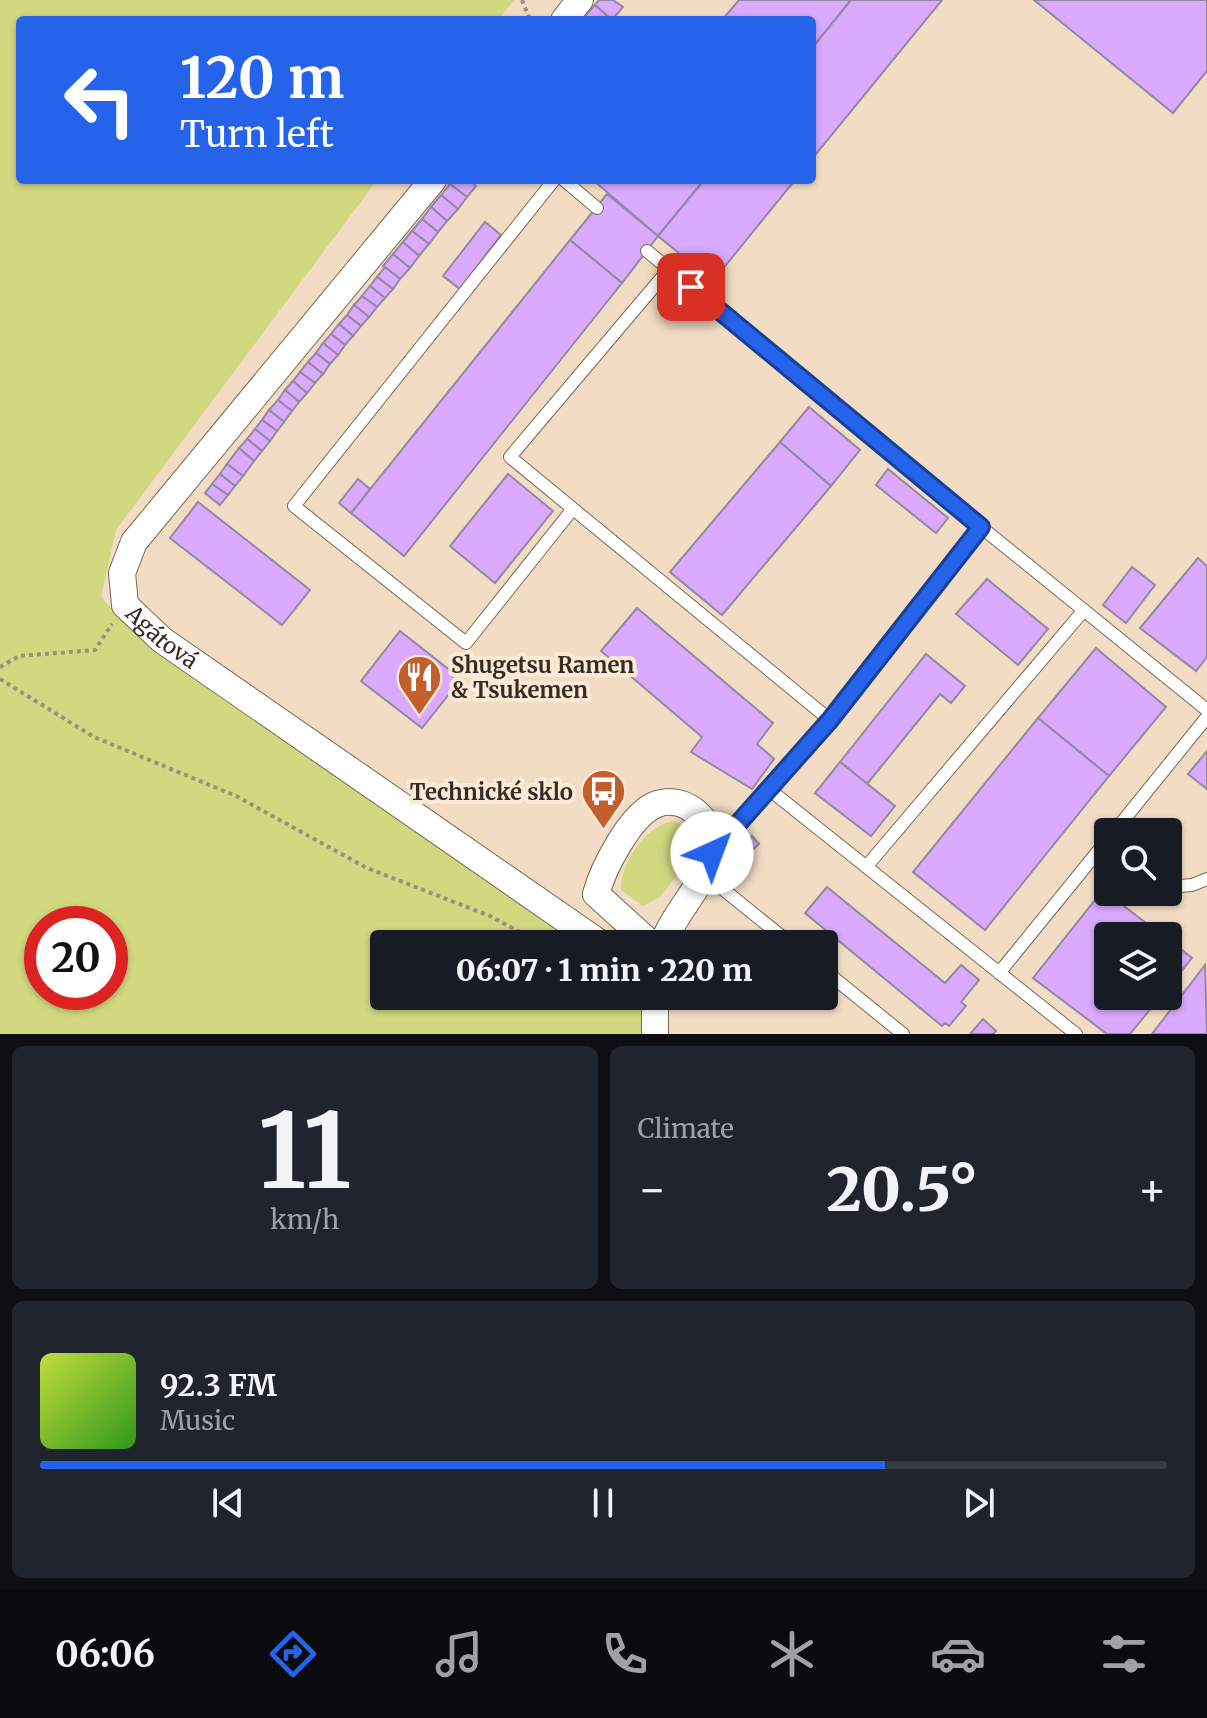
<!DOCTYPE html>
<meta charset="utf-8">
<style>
body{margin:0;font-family:Merriweather,serif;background:#20242c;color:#f1f3f6;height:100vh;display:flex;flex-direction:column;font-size:30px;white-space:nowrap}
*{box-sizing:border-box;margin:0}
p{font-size:26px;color:#9ea1a6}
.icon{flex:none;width:44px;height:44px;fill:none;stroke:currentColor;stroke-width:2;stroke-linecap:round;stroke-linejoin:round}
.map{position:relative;height:1034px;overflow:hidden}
.details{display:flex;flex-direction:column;gap:12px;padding:12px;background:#0d0f14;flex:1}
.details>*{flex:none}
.hud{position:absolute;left:16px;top:16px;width:800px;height:168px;border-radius:8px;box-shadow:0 2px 6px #0004;background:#2563eb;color:#fff;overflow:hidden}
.tools{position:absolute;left:1094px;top:818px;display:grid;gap:16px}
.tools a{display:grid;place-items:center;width:88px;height:88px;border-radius:8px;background:#171b24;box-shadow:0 2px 6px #0004;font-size:40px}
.speed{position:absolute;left:24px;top:906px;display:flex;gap:16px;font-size:40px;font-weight:700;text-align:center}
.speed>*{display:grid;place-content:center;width:104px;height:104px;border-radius:50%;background:#171b24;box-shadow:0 2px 6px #0004;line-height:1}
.speed .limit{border:12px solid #d22;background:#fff;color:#111}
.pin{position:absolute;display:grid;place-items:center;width:68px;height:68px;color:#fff;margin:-34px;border-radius:16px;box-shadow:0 4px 12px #0006}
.me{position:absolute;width:88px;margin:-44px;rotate:43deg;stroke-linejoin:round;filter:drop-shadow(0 0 6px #0008)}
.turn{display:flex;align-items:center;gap:28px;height:168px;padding:0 32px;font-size:36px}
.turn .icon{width:104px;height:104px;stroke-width:2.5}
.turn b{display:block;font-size:56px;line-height:68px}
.big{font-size:60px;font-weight:800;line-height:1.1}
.details .widget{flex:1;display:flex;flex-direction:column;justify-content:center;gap:12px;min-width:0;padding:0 28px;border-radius:12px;background:#20242c}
.details .dial{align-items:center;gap:0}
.dial b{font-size:104px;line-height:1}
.song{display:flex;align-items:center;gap:24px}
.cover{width:96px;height:96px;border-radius:12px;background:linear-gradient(135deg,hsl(70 70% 55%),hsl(110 70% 35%))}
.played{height:8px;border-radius:4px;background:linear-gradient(90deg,#2563eb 75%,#363941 75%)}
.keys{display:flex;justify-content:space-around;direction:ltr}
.heat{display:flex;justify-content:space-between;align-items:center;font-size:44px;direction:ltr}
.details .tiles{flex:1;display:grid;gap:12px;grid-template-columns:1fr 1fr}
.widget:last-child{grid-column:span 2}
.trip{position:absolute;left:370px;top:930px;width:468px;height:80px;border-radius:8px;background:#171b24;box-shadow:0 2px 6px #0004;font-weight:800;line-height:80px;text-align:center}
.menu{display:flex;height:128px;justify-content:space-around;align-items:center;background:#090b0e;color:#9ea1a6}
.menu .icon{width:56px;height:56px}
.menu .active{color:#2563eb}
.menu b{font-size:36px;color:#f1f3f6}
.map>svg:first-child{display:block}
</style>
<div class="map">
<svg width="1207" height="1034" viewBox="0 0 1207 1034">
<rect width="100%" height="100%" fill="#f2dcc4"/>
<g fill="#d1d880" fill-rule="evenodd">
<path d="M0,0H514L498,20H20V180H377L116,530L101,597L134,634L601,944H384V996H655V1034H0ZM42,924H110V992H42Z"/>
<path d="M673,821L690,829L695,852L660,897L643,906L621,890C620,862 646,826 673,821Z"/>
</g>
<g fill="#d9aafe" stroke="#9588a1" stroke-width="2">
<polygon points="599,0 613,0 623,7 612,20 595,5"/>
<polygon points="739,0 851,0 812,48 812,20 722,20"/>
<polygon points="851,0 942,0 812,159 812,48"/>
<polygon points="1034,0 1207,0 1207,71 1173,113"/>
<polygon points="595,5 612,20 588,20 584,17"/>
<polygon points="453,180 469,180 476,186 467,197 450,184"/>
<polygon points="593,180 704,180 658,236"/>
<polygon points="704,180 795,180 713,281 658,236"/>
<polygon points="450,184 467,197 458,209 441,195"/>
<polygon points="607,194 658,236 622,283 570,240"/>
<polygon points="441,195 458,209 447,221 431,207"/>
<polygon points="431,207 447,221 438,232 422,219"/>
<polygon points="422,219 438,232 429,244 412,231"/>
<polygon points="485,222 501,235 460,289 443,276"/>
<polygon points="412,231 429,244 419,256 403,242"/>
<polygon points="570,240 622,283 404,556 351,513"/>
<polygon points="403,242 419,256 410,268 393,254"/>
<polygon points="393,254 410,268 400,279 383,266"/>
<polygon points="385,267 400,279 393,289 377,277"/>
<polygon points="377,277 393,289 385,298 370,286"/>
<polygon points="370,286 385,298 377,307 362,296"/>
<polygon points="362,296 377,307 369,317 354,305"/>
<polygon points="354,305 369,317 361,326 347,315"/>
<polygon points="347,315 361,326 353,336 339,324"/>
<polygon points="339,324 353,336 345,345 331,334"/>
<polygon points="331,334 345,345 338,355 323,343"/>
<polygon points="323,343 338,355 330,364 316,353"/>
<polygon points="316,353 330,364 323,374 308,362"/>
<polygon points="308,362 323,374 315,383 300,372"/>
<polygon points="300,372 315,383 307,393 293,381"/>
<polygon points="293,381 307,393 299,402 285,390"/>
<polygon points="285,390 299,402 292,411 278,400"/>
<polygon points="278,400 292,411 284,422 269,410"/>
<polygon points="809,407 860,450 831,486 780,442"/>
<polygon points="269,410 284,422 277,431 262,420"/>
<polygon points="262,420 277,431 270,441 255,429"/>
<polygon points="255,429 270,441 262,451 247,439"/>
<polygon points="247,439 262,451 254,461 239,448"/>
<polygon points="780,442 831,486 722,615 670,572"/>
<polygon points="239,448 254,461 243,476 227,464"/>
<polygon points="227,464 243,476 235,486 220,474"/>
<polygon points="888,469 948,518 936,533 876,485"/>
<polygon points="220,474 235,486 228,495 212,484"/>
<polygon points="508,474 553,511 495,583 450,546"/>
<polygon points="358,479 370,489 351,513 339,503"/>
<polygon points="212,484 228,495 220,505 205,493"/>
<polygon points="198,502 310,590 282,625 170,538"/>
<polygon points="1198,558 1207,566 1207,657 1196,671 1140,628"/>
<polygon points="1132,567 1155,585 1126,623 1103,605"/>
<polygon points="987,579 1048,629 1018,665 956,614"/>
<polygon points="637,608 773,723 757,744 774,759 752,789 691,752 702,737 601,651"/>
<polygon points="400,631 461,679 422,728 361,681"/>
<polygon points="1096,648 1166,707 1109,776 1038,718"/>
<polygon points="926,654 965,686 951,703 940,694 867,784 840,762"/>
<polygon points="1038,718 1109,776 985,930 913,872"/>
<polygon points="1207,751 1207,789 1188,774"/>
<polygon points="840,762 895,806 871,836 815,793"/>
<polygon points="752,836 759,844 745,857 737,849"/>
<polygon points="827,887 945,983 961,965 979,980 961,1002 966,1006 949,1026 945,1023 942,1026 805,913"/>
<polygon points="1103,890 1163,936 1108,936 1108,996 1161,996 1130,1034 1107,1034 1033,978"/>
<polygon points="1168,939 1192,958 1168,988"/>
<polygon points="1205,965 1207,1034 1152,1034"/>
<polygon points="983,1019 996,1031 993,1034 970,1034"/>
</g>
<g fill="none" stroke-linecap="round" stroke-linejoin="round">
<defs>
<g id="lane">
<polyline points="554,180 294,506 466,643 572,510"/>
<polyline points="564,180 597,208"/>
<polyline points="647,251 981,527"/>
<polyline points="669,269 510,457 830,720"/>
<polyline points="1114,832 1207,717"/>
<polyline points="715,849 770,790"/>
<polyline points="1094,857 1108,867"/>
<polyline points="866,867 1084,610"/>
<polyline points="703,873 791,944"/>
<polyline points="1168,887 1192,885 1207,879"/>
<polyline points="824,970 903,1034"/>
<polyline points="999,973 1108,839"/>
<polyline points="1076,1034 770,790 830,720 981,527 1207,710"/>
</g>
<g id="street">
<polyline points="564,20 580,0"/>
<path id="s1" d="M433,180L134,542L122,573L125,605L162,640L601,944"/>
<path d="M651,944L596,894C603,869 630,814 657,804C686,794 717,823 712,852C707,882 674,912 663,944"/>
<polyline points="655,1034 655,996"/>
</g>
</defs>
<use href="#lane" stroke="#7b6853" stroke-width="14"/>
<use href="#street" stroke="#7b6853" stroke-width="28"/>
<g stroke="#9e8e7d" stroke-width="4" stroke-dasharray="4 4" stroke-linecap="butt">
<polyline points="522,0 530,20"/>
<polyline points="0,667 19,656 95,650 112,624"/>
<polyline points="0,679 94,737 236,796 367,868 490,916 542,944"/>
<polyline points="615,996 630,1005"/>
</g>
<use href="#lane" stroke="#fff" stroke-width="12"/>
<use href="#street" stroke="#fff" stroke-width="26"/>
</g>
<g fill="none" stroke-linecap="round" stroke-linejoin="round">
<defs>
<polyline id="route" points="691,287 981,527 830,720 712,853"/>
</defs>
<use href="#route" stroke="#184099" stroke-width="20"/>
<use href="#route" stroke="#2563eb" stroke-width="14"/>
</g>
<defs>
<symbol id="restaurant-pin" viewBox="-11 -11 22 30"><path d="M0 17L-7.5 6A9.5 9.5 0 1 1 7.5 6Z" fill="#c35f2a" stroke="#fcead7"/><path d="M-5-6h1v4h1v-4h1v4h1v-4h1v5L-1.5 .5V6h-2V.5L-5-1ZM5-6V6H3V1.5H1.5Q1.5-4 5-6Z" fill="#fff"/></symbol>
<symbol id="bus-pin" viewBox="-11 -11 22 30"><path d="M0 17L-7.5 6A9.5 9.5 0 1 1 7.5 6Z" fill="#c35f2a" stroke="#fcead7"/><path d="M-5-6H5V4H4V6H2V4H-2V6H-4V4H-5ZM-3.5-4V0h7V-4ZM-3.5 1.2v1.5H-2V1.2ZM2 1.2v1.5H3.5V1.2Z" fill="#fff"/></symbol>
</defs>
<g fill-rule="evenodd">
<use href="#restaurant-pin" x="394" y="652" width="51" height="69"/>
<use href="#bus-pin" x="578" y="766" width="51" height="69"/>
</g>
<g text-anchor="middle" stroke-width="8" stroke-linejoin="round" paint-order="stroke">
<g font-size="22" fill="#352c24" stroke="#fcead7">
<text dy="8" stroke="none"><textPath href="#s1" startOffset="584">Agátová</textPath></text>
</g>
<g font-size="22" font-weight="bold" fill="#352c24" stroke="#fcead7" text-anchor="start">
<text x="451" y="673">Shugetsu Ramen<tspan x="451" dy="25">&amp; Tsukemen</tspan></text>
<text x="573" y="800" text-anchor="end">Technické sklo</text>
</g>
</g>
</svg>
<div class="tools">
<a><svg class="icon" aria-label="search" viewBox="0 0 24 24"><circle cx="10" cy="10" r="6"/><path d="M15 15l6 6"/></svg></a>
<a><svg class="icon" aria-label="layers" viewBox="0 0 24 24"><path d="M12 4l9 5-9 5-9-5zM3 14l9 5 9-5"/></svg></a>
</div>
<div class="speed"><div class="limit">20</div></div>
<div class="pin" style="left:691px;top:287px;background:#d93025"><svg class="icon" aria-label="arrive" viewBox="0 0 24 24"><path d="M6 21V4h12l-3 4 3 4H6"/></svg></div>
<svg class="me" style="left:712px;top:853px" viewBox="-20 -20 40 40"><circle r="19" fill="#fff"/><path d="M0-13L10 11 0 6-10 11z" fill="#2563eb"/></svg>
<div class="trip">06:07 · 1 min · 220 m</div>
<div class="hud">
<div class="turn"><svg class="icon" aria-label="left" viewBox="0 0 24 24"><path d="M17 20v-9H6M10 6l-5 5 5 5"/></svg><div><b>120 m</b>Turn left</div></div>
</div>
</div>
<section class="details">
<div class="tiles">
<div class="widget dial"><b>11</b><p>km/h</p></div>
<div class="widget"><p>Climate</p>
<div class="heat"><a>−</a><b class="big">20.5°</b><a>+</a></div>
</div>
<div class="widget">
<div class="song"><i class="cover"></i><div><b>92.3 FM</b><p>Music</p></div></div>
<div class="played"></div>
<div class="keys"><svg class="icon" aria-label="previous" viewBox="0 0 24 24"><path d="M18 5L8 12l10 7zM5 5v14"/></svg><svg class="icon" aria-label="pause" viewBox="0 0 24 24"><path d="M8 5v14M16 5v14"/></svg><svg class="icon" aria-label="next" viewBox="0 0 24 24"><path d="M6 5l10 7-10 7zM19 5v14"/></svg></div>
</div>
</div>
</section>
<nav class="menu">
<b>06:06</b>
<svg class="icon active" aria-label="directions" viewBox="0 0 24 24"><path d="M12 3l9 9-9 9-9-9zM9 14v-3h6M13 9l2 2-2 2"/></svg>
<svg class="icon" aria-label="music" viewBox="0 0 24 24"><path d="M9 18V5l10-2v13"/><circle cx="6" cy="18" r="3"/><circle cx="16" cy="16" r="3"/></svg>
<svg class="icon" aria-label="phone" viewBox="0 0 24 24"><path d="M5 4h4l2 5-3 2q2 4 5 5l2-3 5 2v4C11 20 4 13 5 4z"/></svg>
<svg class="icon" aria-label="climate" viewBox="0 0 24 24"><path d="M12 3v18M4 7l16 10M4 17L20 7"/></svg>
<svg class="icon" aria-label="car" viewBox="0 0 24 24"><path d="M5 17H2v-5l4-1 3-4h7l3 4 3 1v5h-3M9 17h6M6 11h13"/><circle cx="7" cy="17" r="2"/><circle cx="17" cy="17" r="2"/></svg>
<svg class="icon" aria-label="filters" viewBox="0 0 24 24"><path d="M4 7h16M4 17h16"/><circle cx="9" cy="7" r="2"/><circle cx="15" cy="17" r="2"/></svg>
</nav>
